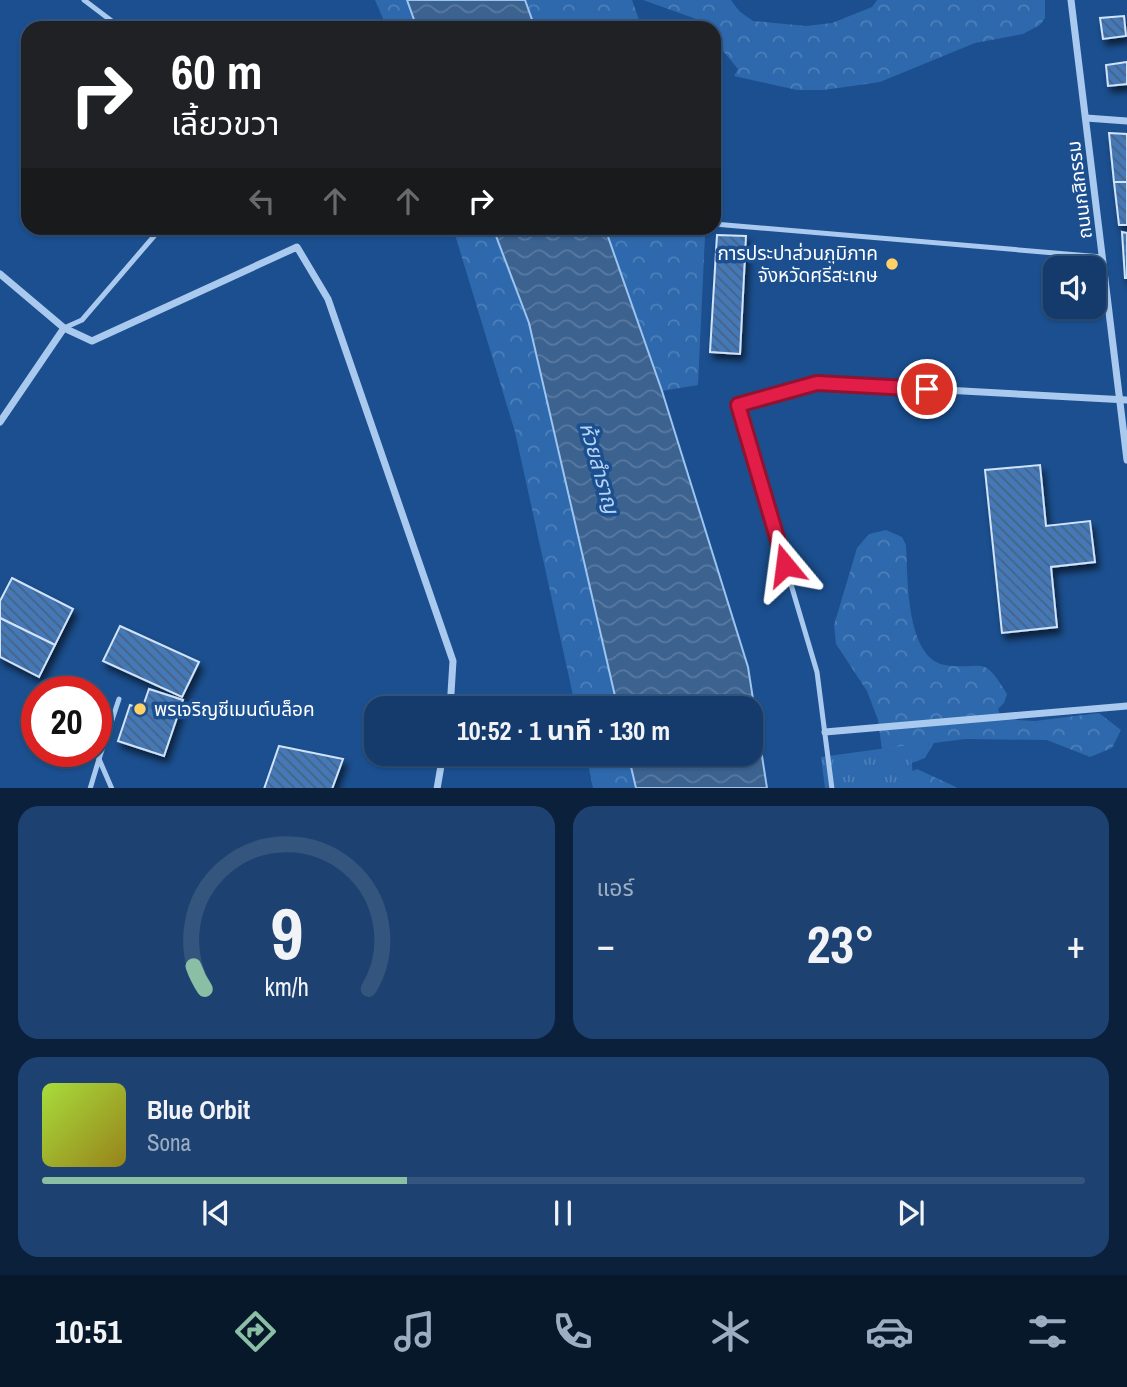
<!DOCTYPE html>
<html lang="th">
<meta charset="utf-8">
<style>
body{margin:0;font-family:"Archivo Narrow","Noto Sans Thai",sans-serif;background:#1d4271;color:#f1f3f6;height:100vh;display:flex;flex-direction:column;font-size:26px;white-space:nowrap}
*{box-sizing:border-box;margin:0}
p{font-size:23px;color:#9dadc1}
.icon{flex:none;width:38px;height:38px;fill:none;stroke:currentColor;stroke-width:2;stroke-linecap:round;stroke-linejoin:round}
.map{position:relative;height:788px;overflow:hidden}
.details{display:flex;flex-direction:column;gap:18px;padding:18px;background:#0b203b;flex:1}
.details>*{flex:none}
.guide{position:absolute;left:21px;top:21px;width:700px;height:214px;border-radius:21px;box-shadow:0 2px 5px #0004,0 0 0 2px #33557e;background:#202124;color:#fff;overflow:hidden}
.fabs{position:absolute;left:1043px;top:256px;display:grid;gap:14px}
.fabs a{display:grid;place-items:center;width:63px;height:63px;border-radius:14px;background:#143b6b;box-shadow:0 2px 5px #0004,0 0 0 2px #33557e;font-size:35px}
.speed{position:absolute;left:21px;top:676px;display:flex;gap:14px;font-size:35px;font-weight:700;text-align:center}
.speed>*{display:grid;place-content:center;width:91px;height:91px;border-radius:50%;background:#143b6b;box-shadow:0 2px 5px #0004,0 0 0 2px #33557e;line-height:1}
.speed .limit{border:10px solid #d22;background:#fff;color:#111}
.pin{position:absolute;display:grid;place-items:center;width:60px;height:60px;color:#fff;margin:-30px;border:4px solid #fff;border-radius:50%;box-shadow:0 2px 7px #0007}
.me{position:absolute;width:77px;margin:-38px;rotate:344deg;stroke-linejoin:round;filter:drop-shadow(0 0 5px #0008)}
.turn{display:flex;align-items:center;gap:24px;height:147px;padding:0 35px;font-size:32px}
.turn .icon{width:91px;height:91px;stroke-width:2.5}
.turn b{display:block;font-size:49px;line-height:60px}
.lanes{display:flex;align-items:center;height:66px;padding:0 35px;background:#0003;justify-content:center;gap:35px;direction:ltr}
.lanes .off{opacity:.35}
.big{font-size:52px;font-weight:700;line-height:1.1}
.details .card{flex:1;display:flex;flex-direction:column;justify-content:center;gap:10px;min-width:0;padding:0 24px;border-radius:21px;background:#1d4271}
.details .dial{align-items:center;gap:0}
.dial svg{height:182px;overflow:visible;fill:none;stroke:#33557e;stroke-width:7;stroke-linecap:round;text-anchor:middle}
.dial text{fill:#f1f3f6;stroke:none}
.song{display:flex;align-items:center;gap:21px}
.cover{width:84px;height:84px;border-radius:10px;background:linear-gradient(135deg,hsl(80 70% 55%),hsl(50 70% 35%))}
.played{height:7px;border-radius:4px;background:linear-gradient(90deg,#8abfa5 35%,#33557e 35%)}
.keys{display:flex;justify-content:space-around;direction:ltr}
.heat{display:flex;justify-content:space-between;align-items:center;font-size:38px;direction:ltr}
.details .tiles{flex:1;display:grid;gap:18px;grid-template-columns:1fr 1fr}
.card:last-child{grid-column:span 2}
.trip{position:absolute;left:364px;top:696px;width:399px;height:70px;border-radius:21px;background:#143b6b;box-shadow:0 2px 5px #0004,0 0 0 2px #33557e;font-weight:700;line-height:70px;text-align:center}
.tab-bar{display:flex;height:112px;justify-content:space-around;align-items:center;background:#08182b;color:#9dadc1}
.tab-bar .icon{width:49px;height:49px}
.tab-bar .selected{color:#8abfa5}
.tab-bar b{font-size:32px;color:#f1f3f6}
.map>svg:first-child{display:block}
</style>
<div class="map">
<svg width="1127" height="789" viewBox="0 0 1127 789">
<defs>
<pattern id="forest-crowns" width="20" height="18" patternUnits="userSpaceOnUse" patternTransform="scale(1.75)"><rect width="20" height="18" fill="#2e69ad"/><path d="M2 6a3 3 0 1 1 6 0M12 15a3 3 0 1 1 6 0" fill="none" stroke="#4d80b9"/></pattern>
<pattern id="park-tufts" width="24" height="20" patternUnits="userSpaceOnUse" patternTransform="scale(1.75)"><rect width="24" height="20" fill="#2e69ad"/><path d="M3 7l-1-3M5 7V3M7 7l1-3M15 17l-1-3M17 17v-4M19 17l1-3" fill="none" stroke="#4d80b9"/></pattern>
<pattern id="water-waves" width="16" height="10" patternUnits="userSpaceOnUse" patternTransform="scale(1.75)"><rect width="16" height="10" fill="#3c6290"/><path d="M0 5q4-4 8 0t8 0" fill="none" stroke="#597aa1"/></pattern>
<pattern id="building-back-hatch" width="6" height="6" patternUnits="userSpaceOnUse" patternTransform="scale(1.75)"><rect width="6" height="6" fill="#4478b7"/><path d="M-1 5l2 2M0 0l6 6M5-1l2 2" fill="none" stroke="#486282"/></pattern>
<filter id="shadow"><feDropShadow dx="3.5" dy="6" stdDeviation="3.5" flood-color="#0009"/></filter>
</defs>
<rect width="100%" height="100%" fill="#1b4f8f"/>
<g fill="url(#forest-crowns)">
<polygon points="375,0 407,0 417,28 387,28"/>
<polygon points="525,0 632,0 642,28 535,28"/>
<polygon points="643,0 731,0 739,11 753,21 806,26 832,23 872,7 877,0 1045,0 1045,18 1040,25 1023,34 975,43 880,82 824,90 797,90 734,76 738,69 714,40 714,28 704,28 696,19"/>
<polygon points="453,228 493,228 529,323 618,709 576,709 515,432"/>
<polygon points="605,228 669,228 705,235 698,385 662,391"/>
<path d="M886,530L902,537L906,545C908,575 905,658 945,665C984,671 982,652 1007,694L1004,703L998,709L1001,719L1035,721L1099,713L1121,730L1112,748L1090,757L1047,740L965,739L934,743L925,758L898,768L882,750L878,720L867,691L836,644L834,625L857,548L869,534Z"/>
<polygon points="586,754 628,754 636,788 593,788"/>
<polygon points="917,769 956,787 957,788 898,789 909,773"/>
</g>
<polygon fill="url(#park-tufts)" points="909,745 915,788 825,788 821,757"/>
<g fill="url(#water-waves)" stroke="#9cc4f0" stroke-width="2">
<polygon points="407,0 525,0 535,28 417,28"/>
<polygon points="493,228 605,228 662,391 748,667 767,788 636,788 628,754 751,754 751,709 618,709 529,323"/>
</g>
<g fill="url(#building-back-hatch)" stroke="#cfe3fa" stroke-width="2" filter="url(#shadow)">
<polygon points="1124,16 1126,36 1103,39 1100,18"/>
<polygon points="1127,62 1127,84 1108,86 1106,65"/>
<polygon points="1109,133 1127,134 1127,182 1114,182"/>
<polygon points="1114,182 1127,182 1127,225 1119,225"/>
<polygon points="1122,232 1127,233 1127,278 1125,278"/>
<polygon points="717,235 746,236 740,354 710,352"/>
<polygon points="1040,465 1046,526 1090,521 1095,562 1051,567 1057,627 1002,633 985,470"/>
<polygon points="12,578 73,609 55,645 0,618 0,601"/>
<polygon points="0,618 55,645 39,677 0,657"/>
<polygon points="120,626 199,662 182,697 103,661"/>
<polygon points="149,689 183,700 164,756 118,741 130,705 142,709"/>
<polygon points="279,746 343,759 332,789 264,789"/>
</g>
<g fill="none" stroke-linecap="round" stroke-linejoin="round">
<g stroke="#a9c9ee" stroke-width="5">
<polyline points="84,0 121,28"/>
<polyline points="714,224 1102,257"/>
<polyline points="64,328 82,320 161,228"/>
<polyline points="738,406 817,672 832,789"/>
<polyline points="99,759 119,699"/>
<polyline points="90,789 99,759 112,789"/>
</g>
<g stroke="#a9c9ee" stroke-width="7">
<polyline points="1071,0 1127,460"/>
<polyline points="1086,118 1127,121"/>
<polyline points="0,274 64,328 0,422"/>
<polyline points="64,328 92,341 297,247 328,299 453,661 450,709"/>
<polyline points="738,406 817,383 1127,400"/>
<polyline points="825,732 1127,706"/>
<polyline points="437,789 443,754"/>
</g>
</g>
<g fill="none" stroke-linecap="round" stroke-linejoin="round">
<defs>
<polyline id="route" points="785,565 738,405 817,383 927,389"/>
</defs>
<use href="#route" stroke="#92132f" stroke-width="18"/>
<use href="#route" stroke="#e11d48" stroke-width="12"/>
</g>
<g fill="#ffd166" stroke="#1b4f8f" stroke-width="2.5">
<circle cx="892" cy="264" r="7"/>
<circle cx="140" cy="709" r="7"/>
</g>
<g text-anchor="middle" stroke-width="7" stroke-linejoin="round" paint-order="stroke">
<g font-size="19" fill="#fff" stroke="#1b4f8f">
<text transform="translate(1079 190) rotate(-97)" y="7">ถนนกสิกรรม</text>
</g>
<g font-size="19" fill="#fff" stroke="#1b4f8f" text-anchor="end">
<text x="878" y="260">การประปาส่วนภูมิภาค<tspan x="878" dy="22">จังหวัดศรีสะเกษ</tspan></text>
<text x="154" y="716" text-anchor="start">พรเจริญซีเมนต์บล็อค</text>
</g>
<g font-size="21" font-style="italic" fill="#b5d3f5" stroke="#1b4f8f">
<text transform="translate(599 468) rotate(74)" y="7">ห้วยสำราญ</text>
</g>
</g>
</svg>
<div class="fabs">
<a><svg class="icon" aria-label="sound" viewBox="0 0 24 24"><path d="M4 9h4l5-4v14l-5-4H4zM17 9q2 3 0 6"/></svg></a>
</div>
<div class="speed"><div class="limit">20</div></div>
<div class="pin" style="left:927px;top:389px;background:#d93025"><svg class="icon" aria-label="arrive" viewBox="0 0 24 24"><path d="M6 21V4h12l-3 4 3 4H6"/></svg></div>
<svg class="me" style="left:785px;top:565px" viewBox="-20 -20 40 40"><path d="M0-17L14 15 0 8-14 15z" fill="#e11d48" stroke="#fff" stroke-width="4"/></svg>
<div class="trip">10:52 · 1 นาที · 130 m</div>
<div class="guide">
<div class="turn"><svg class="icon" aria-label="right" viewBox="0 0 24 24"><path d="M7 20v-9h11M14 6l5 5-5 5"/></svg><div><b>60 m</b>เลี้ยวขวา</div></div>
<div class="lanes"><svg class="icon off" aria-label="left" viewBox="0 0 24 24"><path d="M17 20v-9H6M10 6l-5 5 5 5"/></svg><svg class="icon off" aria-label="ahead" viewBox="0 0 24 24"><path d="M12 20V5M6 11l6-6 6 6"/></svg><svg class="icon off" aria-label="ahead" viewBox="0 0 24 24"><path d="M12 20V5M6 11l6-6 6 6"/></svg><svg class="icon" aria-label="right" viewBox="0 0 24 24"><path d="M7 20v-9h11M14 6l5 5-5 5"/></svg></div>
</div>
</div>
<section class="details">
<div class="tiles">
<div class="card dial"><svg viewBox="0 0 100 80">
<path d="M14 69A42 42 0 1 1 86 69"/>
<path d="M14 69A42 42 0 0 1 9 59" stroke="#8abfa5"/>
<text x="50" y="56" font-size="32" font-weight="700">9</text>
<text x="50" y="72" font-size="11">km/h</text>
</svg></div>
<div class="card"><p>แอร์</p>
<div class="heat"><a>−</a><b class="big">23°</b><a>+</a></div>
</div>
<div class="card">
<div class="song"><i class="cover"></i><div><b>Blue Orbit</b><p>Sona</p></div></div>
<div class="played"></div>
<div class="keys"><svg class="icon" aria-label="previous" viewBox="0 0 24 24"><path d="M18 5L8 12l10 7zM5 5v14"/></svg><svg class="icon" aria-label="pause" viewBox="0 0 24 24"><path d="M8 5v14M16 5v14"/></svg><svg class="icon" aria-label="next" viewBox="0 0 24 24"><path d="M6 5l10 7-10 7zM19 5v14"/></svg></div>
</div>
</div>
</section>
<nav class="tab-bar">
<b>10:51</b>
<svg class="icon selected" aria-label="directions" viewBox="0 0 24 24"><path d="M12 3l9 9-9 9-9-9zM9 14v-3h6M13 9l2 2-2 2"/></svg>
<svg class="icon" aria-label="music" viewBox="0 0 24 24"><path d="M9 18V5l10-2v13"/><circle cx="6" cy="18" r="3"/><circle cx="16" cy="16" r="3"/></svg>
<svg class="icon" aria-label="phone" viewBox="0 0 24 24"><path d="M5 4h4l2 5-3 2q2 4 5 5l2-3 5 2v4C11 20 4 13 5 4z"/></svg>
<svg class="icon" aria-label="climate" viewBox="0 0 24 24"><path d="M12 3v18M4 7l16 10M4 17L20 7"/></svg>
<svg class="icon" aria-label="car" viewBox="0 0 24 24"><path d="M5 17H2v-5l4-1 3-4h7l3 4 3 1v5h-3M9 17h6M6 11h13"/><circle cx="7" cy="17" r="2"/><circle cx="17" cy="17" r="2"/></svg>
<svg class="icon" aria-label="filters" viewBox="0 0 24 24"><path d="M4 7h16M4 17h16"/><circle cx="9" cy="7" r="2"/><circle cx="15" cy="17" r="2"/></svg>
</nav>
